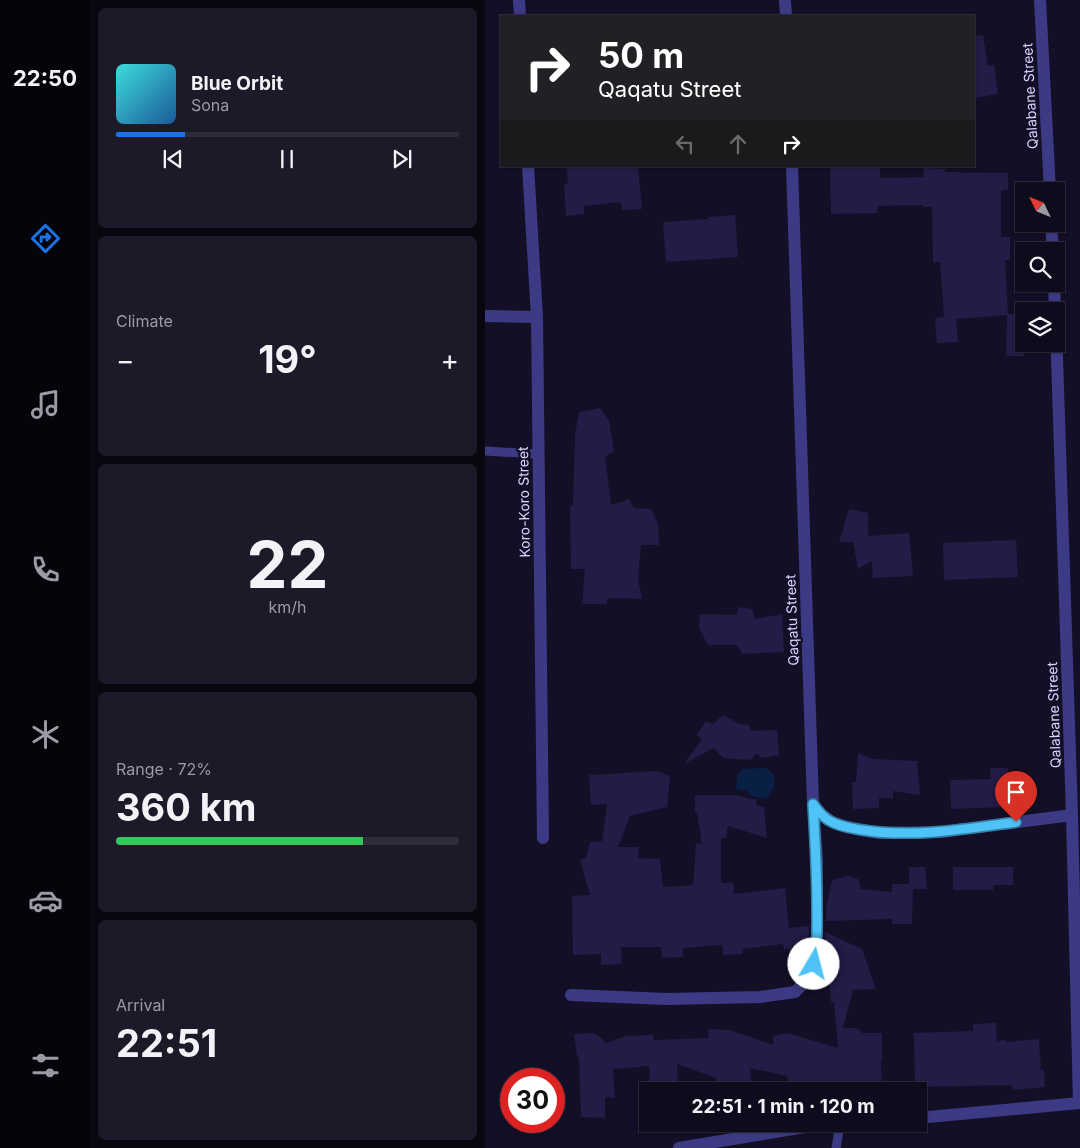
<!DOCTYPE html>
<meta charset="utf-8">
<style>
body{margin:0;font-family:Inter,sans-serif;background:#1c1929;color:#f1f3f6;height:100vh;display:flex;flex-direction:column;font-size:19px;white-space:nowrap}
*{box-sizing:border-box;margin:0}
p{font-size:16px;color:#9b9ba3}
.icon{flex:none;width:28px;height:28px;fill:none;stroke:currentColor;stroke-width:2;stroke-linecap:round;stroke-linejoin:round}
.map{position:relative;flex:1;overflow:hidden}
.panel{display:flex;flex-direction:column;gap:8px;padding:8px;background:#08060f;width:395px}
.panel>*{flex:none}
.top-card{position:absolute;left:15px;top:15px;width:475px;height:152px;border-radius:0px;box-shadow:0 1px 4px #0004,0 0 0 1px #2e2b3b;background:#202124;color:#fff;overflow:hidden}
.needle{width:32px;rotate:313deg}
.fabs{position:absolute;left:530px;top:182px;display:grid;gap:10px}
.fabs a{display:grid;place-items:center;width:50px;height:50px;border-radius:0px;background:#0e0b1c;box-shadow:0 1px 4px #0004,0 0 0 1px #2e2b3b;font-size:25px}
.speed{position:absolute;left:15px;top:1068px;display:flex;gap:10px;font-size:25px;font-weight:700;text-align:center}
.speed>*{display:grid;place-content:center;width:65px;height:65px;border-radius:50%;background:#0e0b1c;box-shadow:0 1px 4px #0004,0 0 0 1px #2e2b3b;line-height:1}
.speed .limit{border:8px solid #d22;background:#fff;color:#111}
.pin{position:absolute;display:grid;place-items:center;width:42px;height:42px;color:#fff;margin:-51px -21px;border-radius:50% 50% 50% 0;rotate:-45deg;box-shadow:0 0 5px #0007}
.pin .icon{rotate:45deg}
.me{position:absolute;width:55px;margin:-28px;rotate:8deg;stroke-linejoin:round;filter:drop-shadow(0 0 4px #0008)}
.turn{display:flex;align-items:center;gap:18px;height:105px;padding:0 15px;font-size:22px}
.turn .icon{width:65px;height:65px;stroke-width:2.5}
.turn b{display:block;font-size:35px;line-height:42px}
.lanes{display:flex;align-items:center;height:48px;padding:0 15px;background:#0003;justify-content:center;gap:25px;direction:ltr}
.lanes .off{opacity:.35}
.big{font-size:38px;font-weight:700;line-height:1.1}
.panel .tile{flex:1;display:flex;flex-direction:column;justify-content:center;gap:8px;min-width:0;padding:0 18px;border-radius:8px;background:#1c1929}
.panel .dial{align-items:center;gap:0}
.dial b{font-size:65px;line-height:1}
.song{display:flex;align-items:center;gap:15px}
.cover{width:60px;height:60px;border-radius:8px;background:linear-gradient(135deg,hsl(180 70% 55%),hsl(210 70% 35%))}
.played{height:5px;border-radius:2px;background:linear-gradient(90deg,#1a73e8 20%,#2e2b3b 20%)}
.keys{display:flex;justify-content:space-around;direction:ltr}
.heat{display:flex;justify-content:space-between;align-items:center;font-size:28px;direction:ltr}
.charge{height:8px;border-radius:4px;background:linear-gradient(90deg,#34c759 72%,#2e2b3b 0)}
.trip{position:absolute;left:154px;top:1082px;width:288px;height:50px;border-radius:0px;background:#0e0b1c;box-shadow:0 1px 4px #0004,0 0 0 1px #2e2b3b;font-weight:700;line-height:50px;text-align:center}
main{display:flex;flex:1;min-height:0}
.dock{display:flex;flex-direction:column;width:90px;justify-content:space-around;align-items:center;background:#06040b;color:#9b9ba3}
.dock .icon{width:35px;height:35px}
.dock .active{color:#1a73e8}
.dock b{font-size:22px;color:#f1f3f6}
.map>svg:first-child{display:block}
</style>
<main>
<nav class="dock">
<b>22:50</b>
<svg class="icon active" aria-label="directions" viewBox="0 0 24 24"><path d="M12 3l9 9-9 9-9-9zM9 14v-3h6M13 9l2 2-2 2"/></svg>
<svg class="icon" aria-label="music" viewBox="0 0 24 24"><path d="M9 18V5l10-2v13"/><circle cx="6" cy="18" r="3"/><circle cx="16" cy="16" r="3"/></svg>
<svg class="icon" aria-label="phone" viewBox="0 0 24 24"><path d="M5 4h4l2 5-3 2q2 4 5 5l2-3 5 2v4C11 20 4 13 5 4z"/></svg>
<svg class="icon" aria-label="climate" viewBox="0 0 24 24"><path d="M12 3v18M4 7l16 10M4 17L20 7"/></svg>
<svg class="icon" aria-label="car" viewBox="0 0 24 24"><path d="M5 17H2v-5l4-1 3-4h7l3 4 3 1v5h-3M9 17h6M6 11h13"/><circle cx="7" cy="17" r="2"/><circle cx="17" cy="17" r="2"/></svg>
<svg class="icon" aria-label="filters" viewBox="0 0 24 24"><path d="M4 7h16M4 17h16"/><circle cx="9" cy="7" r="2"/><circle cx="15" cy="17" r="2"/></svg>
</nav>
<section class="panel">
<div class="tile">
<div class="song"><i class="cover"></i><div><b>Blue Orbit</b><p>Sona</p></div></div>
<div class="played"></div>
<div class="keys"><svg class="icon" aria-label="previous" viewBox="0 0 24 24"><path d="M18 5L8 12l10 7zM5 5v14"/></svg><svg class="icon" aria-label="pause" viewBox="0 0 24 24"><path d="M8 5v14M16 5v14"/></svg><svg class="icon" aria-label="next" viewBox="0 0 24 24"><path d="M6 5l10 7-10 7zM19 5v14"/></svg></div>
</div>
<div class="tile"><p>Climate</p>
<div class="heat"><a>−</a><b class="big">19°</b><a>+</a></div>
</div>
<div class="tile dial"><b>22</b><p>km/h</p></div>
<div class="tile"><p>Range · 72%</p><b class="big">360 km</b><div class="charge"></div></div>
<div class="tile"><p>Arrival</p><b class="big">22:51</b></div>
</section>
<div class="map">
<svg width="595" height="1148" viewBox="0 0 595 1148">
<rect width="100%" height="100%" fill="#130f26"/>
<polygon fill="#0a1f44" points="282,768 289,775 289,788 281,799 266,796 262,791 251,789 252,776 257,769"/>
<g fill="#241b47">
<polygon points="498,35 503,66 509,65 513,94 490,98 489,89 489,36"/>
<polygon points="81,166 153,166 157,209 137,210 136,202 99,206 99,214 81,216 79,185 83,184"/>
<polygon points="345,166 395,166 395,178 438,177 439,168 460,169 460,172 475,172 475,173 523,173 523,190 516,190 516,237 525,237 525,260 520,260 523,314 539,314 539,356 521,356 522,315 471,319 473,342 452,343 450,318 459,317 455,262 448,262 447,207 438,207 438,205 392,206 392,213 346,214"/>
<polygon points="250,215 253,257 181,262 178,222 223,219 223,217"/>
<polygon points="115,408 124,420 129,451 120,457 126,505 144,499 149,508 166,509 173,524 174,545 156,545 153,579 157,599 123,598 121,604 97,604 100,569 86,569 85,506 88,506 90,435 94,412"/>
<polygon points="364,509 383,513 383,536 424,533 428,576 388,578 387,561 373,569 368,542 354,542"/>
<polygon points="531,540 533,577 459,580 458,543"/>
<polygon points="254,607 267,609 270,619 297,614 299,652 257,654 252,645 223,645 214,628 215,614 251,615"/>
<polygon points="238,715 255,724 264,725 266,731 292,730 294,755 277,758 271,754 265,760 238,758 229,748 199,764 217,739 211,735 221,721 228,724"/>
<polygon points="373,753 388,759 432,761 435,795 408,791 408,798 394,798 394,808 368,809 367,782 371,782"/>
<polygon points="505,768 523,768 523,783 547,782 547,806 466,809 465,780 506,779"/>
<polygon points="172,771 185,776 182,807 145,816 133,847 154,847 153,858 175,859 178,887 208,885 211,843 217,844 212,813 210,813 210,795 250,795 271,800 272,805 279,807 282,838 243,826 241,838 236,838 236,883 248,882 249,894 300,888 304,928 324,926 324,947 299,950 298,944 257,949 258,954 238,955 237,945 198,948 198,957 177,958 176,947 136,947 137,964 116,965 116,954 88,955 87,896 105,895 95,860 101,858 105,842 117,841 122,804 106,805 104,775"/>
<polygon points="424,867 440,867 442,889 428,889 427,924 407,924 407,919 341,921 341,909 347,880 363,876 373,879 376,889 407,892 407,884 424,884"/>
<polygon points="468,867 528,867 528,885 509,885 508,890 468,890"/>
<polygon points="340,932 377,949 391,989 368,990 358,1028 373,1028 377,1033 397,1033 397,1059 396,1060 397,1091 305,1091 302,1076 265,1068 267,1091 231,1091 231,1078 192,1064 193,1091 165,1091 164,1066 128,1069 130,1098 120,1097 120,1118 96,1117 94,1058 92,1056 89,1034 109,1033 122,1043 140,1036 168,1035 169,1040 224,1038 223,1029 245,1030 288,1045 288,1036 303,1033 353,1048 349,1002 346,1002 344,979 350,978 346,945 340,945"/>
<polygon points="511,1023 512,1041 521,1040 521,1042 554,1039 556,1070 559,1070 560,1087 528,1090 527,1085 430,1087 429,1033 488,1031 488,1024"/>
</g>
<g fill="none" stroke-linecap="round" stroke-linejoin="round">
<g stroke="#3d3a85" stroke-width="9">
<polyline points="0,451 53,454"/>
<polyline points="351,1148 355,1124"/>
</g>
<g stroke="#3d3a85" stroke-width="12">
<polyline points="34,0 35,16"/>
<polyline points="300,0 301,16"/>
<polyline points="555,0 565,191"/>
<polyline points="43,166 52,317 58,838"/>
<polyline points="566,224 568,251"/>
<polyline points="569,284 570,311"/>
<polyline points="0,316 52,317"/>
<polyline points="571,327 587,815 594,1103"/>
<polyline points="328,804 337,815 347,822 362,827 395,833 456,832 587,815"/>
<polyline points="86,995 182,999 275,997 310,992 325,977 332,950 332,860 328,804 307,166"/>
<polyline points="432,1118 595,1103"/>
<polyline points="194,1148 338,1124"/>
</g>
</g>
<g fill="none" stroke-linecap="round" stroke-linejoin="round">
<defs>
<path id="route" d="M329,964C333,946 332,928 332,909C332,874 330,839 328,804C333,811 339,819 347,822C356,827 367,828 377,830C428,838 480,829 531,822"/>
</defs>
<use href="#route" stroke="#337fa1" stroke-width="12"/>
<use href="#route" stroke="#4fc3f7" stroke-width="9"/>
</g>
<g text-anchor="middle" stroke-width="5" stroke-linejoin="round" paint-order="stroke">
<g font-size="14" fill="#d9d4ff" stroke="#130f26">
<text transform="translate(545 96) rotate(-93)" y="5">Qalabane Street</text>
<text transform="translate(39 502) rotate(-91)" y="5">Koro-Koro Street</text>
<text transform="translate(307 620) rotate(-92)" y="5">Qaqatu Street</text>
<text transform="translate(569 715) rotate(-92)" y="5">Qalabane Street</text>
</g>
</g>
</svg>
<div class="fabs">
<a><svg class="needle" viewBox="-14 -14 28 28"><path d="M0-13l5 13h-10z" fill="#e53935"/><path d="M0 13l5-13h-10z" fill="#9b9ba3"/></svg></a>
<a><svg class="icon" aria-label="search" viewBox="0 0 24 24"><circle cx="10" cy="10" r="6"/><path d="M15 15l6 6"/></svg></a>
<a><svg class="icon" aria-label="layers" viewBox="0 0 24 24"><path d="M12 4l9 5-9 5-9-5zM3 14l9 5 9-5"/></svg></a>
</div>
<div class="speed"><div class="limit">30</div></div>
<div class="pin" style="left:531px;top:822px;background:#d93025"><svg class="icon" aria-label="arrive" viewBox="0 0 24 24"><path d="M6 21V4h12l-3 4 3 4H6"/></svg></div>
<svg class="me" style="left:329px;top:964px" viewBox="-20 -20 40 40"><circle r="19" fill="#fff"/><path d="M0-13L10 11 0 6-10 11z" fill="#4fc3f7"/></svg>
<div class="trip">22:51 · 1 min · 120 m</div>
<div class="top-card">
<div class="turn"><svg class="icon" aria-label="right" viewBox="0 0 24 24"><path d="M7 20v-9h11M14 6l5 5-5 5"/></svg><div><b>50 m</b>Qaqatu Street</div></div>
<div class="lanes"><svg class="icon off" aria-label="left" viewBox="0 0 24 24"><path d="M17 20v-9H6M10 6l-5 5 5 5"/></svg><svg class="icon off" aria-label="ahead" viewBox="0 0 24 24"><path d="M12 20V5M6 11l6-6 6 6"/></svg><svg class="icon" aria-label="right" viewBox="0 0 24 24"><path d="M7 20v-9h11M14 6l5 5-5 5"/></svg></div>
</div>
</div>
</main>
